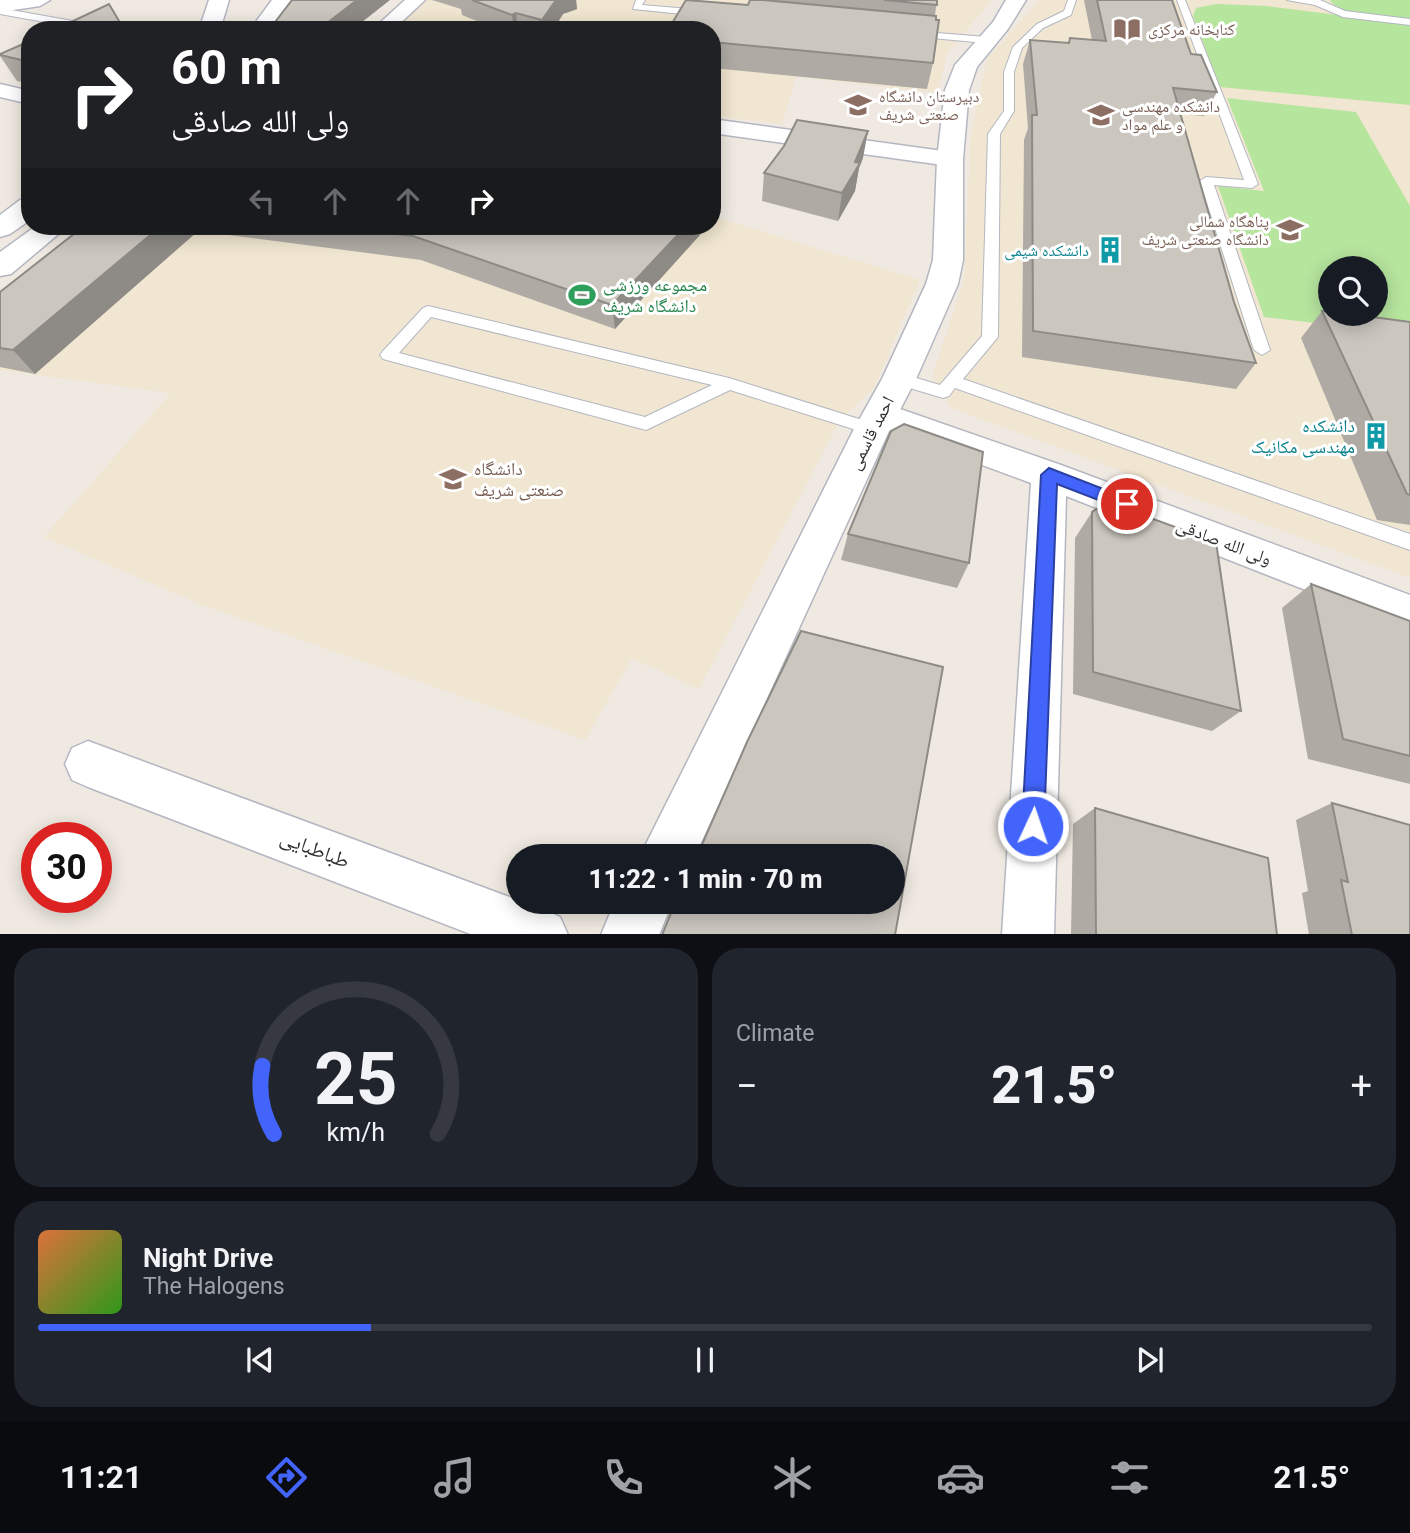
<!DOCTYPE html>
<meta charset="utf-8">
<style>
body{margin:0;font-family:Roboto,"Noto Naskh Arabic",sans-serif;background:#20242c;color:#f1f3f6;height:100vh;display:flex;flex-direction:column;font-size:26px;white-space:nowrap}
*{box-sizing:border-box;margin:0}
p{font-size:23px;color:#9ea1a6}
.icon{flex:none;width:38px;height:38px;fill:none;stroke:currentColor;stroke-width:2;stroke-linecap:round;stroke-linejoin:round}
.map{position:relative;height:934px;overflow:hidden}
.details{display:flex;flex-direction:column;gap:14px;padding:14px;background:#0d0f14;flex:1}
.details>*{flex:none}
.banner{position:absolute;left:21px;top:21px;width:700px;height:214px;border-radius:28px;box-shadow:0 4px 18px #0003;background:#202124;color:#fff;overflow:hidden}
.buttons{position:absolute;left:1318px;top:256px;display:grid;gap:14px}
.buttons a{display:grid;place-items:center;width:70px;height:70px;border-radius:50%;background:#171b24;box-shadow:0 4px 18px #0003;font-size:35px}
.speed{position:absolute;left:21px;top:822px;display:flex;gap:14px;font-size:35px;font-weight:700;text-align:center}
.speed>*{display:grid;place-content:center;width:91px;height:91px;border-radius:50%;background:#171b24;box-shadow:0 4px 18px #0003;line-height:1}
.speed .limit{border:10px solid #d22;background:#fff;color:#111}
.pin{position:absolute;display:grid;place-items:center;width:60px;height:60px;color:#fff;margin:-30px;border:4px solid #fff;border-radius:50%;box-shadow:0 2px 7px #0007}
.me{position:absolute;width:77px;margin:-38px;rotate:3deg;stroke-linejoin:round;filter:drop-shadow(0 0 5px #0008)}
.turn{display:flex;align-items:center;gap:24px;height:147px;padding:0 35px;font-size:32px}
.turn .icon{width:91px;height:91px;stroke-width:2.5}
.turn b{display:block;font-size:49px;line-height:60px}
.lanes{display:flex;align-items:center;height:66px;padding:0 35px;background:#0003;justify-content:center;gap:35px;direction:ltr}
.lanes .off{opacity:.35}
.big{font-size:52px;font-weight:800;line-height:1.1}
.details .card{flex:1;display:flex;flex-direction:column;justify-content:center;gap:10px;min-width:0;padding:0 24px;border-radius:28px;background:#20242c}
.details .dial{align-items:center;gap:0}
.dial svg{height:182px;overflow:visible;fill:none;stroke:#363941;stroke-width:7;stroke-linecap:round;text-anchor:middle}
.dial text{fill:#f1f3f6;stroke:none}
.song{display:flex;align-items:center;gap:21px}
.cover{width:84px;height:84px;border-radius:10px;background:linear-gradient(135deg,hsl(20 70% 55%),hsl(110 70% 35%))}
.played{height:7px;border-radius:4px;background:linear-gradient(90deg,#4264fb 25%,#363941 25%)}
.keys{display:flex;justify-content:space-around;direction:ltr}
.heat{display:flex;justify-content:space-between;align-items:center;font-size:38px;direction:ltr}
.details .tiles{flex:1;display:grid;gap:14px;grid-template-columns:1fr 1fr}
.card:last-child{grid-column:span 2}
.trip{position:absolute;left:506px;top:844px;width:399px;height:70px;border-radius:35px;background:#171b24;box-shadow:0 4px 18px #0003;font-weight:800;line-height:70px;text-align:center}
.menu{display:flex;height:112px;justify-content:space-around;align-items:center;background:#090b0e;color:#9ea1a6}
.menu .icon{width:49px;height:49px}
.menu .on{color:#4264fb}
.menu b{font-size:32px;color:#f1f3f6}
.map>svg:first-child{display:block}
</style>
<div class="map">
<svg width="1410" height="935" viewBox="0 0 1410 935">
<rect width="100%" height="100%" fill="#efe9e1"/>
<g fill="#f0e6d1" fill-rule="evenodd">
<polygon points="423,0 992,0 948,52 937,93 796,77 782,124 712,116 712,30 388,30"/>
<path d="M1039,0H1410V578L951,408L932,377L964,280L971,132L987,59ZM1330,268H1376V313H1330Z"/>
<polygon points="712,216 920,280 874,388 840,420 699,689 632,658 585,740 202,605 44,537 171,393 0,370 0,305 86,226 712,226"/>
</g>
<g fill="#b6e59e" fill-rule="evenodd">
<path d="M1330,0H1410V19C1387,16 1345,21 1330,0Z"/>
<polygon points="1216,4 1267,6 1410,24 1410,105 1220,87 1193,16 1196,8"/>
<path d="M1227,98L1356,112L1410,206V334L1264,317L1218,186L1264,191ZM1330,268H1376V313H1330Z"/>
</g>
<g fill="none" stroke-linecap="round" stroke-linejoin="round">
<defs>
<g id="service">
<polygon points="636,0 645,0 642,5 701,10 706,13 701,16 633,9"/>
<polygon points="1068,0 1076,0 1071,15 1043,28 1022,48 1014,72 1014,111 1000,134 998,337 963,379 1410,534 1410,550 955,388 949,396 943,398 893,383 891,379 899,373 940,385 982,336 988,134 1004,111 1004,72 1013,47 1037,24 1064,11"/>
<polygon points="1177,0 1185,0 1258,184 1252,188 1214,185 1270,350 1262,355 1254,350 1200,181 1206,177 1244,180"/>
<polygon points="1287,0 1320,0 1345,11 1410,19 1410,25 1343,17 1315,5"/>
<polygon points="0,8 106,27 111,30 89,30 0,14"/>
<polygon points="913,31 986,37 991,40 986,43 910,36 908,34"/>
<path d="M428,306L729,378L878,425L880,429L872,435L730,390L646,430L383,359L380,355L383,351L423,308ZM431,317L712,385L645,417L399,353Z"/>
</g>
<g id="minor">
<polygon points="405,0 425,0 393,30 372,30"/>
<polygon points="0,84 30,91 30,104 0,97"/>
<polygon points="712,119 950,152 958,154 962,159 958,164 950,166 712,133"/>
<polygon points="880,402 1061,465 1410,595 1410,631 1066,496 1054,935 1002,935 1031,483 868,423 863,414 868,405"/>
<polygon points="88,741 542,909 560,917 568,935 473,935 88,787 72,780 65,764 72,748"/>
</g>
<g id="tertiary">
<polygon points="1006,0 1026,0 1008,29 977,67 969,90 963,159 963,260 958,284 916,379 890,429 695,856 640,856 854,429 882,379 926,284 933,260 937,159 945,90 955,65 993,22"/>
<polygon points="615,901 673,901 659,935 601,935"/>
</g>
<g id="secondary">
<polygon points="0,0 50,0 40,6 0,12"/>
<polygon points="209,0 229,0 220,30 199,30"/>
<polygon points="272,0 292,0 271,30 250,30"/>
<polygon points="30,198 30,220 10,234 0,237 0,215 20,200"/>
<polygon points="36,226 68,226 11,274 0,276 0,252"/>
</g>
</defs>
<use href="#service" stroke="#b4b7c1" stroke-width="2"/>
<use href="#minor" stroke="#b4b7c1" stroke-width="3"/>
<use href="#tertiary" stroke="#b4b7c1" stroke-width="3"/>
<use href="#secondary" stroke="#b4b7c1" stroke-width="3"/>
<use href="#service" fill="#fff" fill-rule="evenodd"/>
<use href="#minor" fill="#fff" fill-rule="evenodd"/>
<use href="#tertiary" fill="#fff" fill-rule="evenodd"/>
<use href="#secondary" fill="#fff" fill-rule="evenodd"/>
</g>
<g fill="#afaba4">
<polygon points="432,0 576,0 577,9 563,14 553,30 499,30 462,15 461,9"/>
<polygon points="750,0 937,0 935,15 933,63 927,89 712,68 712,30 748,5"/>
<polygon points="1084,0 1172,0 1191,54 1217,92 1204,116 1181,114 1234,302 1256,363 1236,389 1022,357 1024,140 1028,128 1023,64 1030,40 1068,43 1070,38 1092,40"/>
<polygon points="30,41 30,84 17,81 0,56 0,54"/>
<polygon points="863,158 859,168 855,191 838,221 762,201 764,173"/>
<polygon points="84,226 708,226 615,329 421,260 198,231 35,374 0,367 0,292"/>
<polygon points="1322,311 1410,322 1410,525 1377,520 1301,338"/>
<polygon points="1092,512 1241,711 1212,731 1073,694 1075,538"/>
<polygon points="848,534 969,563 957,588 841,560"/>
<polygon points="1311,584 1410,621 1410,784 1308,759 1282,608"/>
<polygon points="1332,803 1410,935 1309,935 1302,893 1308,891 1296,820"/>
<polygon points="1095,808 1277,935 1071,935 1073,824"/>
</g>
<g fill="#8e8b86">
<polygon points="357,0 390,0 352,30 318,30"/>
<polygon points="556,0 576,0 577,9 563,14 553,30 543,30 542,20"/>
<polygon points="516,13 518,30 514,30 512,15"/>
<polygon points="119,21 124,30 105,30"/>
<polygon points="868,131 863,158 859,168 855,191 838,221 842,193"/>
<polygon points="714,196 713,219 712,221 712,197"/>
<polygon points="161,226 195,226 198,231 35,374 13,350"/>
<polygon points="686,226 708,226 615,329 612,305"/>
</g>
<g fill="#cbc7bf" stroke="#8e8b86" stroke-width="2">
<polygon points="292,0 357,0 318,30 269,30"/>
<polygon points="472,0 556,0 542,20 516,13 512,15"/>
<polygon points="686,0 748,5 750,0 763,0 936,16 936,20 939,20 933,63 712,42 712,30 668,30"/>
<polygon points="884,0 937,0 937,5"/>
<polygon points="1097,0 1172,0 1191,54 1201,55 1217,92 1173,88 1234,302 1256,363 1033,331 1032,115 1037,115 1030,40 1069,43 1070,38 1106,41"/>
<polygon points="109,4 119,21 105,30 54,30"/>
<polygon points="30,41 30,62 0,55 0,54"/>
<polygon points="797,120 868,131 855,162 860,163 842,193 764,173 784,146"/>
<polygon points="84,226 161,226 13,350 0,348 0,292"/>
<polygon points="330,226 686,226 612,305 413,236"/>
<polygon points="1322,311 1330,312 1330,313 1343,313 1410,322 1410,495 1407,494"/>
<polygon points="904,424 983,452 969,563 848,534 891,431"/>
<polygon points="1107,502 1216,542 1241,711 1093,672 1092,512"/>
<polygon points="1311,584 1410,621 1410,756 1343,739"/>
<polygon points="801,631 943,667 895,935 662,935 676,901 892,901 892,856 697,856 747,742"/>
<polygon points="1332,803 1410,825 1410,935 1352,935 1341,880 1348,882"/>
<polygon points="1095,808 1268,858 1277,935 1096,935"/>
</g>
<polygon fill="#4264fb" stroke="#2b41a3" stroke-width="2" points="1049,468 1132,500 1135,504 1132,509 1127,511 1057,484 1044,826 1041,834 1033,837 1025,834 1022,826 1041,475"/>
<defs>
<symbol id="library-bare" viewBox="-9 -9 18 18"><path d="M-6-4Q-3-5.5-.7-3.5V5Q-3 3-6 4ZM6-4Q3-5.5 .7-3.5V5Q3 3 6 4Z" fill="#8d6e63" stroke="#fff" stroke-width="2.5" paint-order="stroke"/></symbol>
<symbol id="school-bare" viewBox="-9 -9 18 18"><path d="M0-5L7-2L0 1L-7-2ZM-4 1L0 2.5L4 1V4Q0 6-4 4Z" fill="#8d6e63" stroke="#fff" stroke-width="2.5" paint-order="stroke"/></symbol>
<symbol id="university-bare" viewBox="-9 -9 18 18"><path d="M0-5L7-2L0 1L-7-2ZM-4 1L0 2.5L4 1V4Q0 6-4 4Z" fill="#8d6e63" stroke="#fff" stroke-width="2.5" paint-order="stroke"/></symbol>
<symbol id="building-bare" viewBox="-9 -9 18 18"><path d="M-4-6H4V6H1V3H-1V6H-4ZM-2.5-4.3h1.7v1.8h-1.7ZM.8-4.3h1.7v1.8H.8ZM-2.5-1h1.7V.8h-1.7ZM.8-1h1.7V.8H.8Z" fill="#0f9aa8" stroke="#fff" stroke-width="2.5" paint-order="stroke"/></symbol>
<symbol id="stadium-bare" viewBox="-9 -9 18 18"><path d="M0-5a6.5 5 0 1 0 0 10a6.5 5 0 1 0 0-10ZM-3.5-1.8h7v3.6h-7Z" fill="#2e9e5b" stroke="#fff" stroke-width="2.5" paint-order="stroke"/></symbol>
</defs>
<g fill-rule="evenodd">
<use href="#library-bare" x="1108" y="10" width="38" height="38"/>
<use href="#school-bare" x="839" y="86" width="38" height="38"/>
<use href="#university-bare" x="1082" y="96" width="38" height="38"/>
<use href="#university-bare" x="1271" y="211" width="38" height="38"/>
<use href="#building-bare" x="1091" y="231" width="38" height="38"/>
<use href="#stadium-bare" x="563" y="276" width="38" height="38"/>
<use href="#building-bare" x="1357" y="417" width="38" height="38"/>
<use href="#university-bare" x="434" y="460" width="38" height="38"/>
</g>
<g text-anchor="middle" stroke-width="6" stroke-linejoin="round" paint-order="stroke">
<g font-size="16" fill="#785e54" stroke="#fff" text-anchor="start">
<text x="1148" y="35">کنابخانه مرکزی</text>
<text x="879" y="102">دبیرستان دانشگاه<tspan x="879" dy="18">صنعتی شریف</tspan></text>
<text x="1122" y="112">دانشکده مهندسی<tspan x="1122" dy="18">و علم مواد</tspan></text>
<text x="1269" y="227" text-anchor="end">پناهگاه شمالی<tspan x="1269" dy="18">دانشگاه صنعتی شریف</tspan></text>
</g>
<g font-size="16" fill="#0d838f" stroke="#fff" text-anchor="end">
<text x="1089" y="256">دانشکده شیمی</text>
</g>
<g font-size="18" fill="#27864d" stroke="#fff" text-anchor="start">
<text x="603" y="291">مجموعه ورزشی<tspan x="603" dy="21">دانشگاه شریف</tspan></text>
</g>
<g font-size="18" fill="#0d838f" stroke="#fff" text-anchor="end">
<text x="1355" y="432">دانشکده<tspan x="1355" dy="21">مهندسی مکانیک</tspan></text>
</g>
<g font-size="18" fill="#2e2e2e" stroke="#fff">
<text transform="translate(871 433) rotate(-63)" y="6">احمد قاسمی</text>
<text transform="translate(1224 542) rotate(21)" y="6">ولی الله صادقی</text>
</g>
<g font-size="18" fill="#785e54" stroke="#fff" text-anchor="start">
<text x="474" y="475">دانشگاه<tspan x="474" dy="21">صنعتی شریف</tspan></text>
</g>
<g font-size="21" fill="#2e2e2e" stroke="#fff">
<text transform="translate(315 849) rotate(21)" y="7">طباطبایی</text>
</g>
</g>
</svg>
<div class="buttons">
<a><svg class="icon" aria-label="search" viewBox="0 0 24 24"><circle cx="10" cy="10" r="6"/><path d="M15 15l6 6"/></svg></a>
</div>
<div class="speed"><div class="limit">30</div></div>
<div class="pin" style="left:1127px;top:504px;background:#d93025"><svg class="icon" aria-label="arrive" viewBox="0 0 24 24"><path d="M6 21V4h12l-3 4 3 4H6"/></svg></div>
<svg class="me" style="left:1033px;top:826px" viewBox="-20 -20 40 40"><circle r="17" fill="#4264fb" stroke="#fff" stroke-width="3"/><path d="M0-11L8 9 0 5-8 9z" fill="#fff"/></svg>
<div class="trip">11:22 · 1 min · 70 m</div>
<div class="banner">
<div class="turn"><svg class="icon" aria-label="right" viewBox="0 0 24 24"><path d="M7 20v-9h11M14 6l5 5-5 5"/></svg><div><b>60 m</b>ولی الله صادقی</div></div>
<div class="lanes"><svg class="icon off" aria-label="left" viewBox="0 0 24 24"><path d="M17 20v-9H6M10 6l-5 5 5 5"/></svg><svg class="icon off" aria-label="ahead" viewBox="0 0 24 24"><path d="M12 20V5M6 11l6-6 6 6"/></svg><svg class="icon off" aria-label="ahead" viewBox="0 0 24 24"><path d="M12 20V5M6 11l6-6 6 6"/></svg><svg class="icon" aria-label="right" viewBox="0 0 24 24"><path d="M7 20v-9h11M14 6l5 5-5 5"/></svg></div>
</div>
</div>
<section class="details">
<div class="tiles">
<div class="card dial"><svg viewBox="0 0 100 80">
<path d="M14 69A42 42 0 1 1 86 69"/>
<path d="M14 69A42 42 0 0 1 9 39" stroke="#4264fb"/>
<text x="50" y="56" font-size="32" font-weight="700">25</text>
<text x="50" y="72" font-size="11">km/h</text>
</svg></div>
<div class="card"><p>Climate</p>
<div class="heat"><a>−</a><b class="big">21.5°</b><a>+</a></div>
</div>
<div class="card">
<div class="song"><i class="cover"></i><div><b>Night Drive</b><p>The Halogens</p></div></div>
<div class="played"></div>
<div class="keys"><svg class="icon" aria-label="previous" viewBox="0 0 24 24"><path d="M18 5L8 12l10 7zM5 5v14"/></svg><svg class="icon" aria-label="pause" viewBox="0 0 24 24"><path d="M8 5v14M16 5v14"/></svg><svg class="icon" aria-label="next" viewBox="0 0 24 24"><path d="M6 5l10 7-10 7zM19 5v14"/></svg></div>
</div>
</div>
</section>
<nav class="menu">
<b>11:21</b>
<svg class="icon on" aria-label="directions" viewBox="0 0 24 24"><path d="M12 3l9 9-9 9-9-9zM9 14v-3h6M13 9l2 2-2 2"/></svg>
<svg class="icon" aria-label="music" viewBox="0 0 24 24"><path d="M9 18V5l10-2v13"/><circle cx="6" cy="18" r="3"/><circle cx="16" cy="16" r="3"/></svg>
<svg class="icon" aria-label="phone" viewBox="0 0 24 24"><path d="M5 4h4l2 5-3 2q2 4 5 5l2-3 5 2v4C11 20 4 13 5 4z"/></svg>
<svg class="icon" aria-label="climate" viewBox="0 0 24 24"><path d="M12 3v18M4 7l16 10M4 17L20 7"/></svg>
<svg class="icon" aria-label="car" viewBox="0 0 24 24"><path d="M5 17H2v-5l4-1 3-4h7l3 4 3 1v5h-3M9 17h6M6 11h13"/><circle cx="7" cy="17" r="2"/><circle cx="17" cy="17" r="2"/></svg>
<svg class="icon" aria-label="filters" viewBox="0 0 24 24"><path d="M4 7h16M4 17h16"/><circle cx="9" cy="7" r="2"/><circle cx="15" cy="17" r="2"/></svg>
<b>21.5°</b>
</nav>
